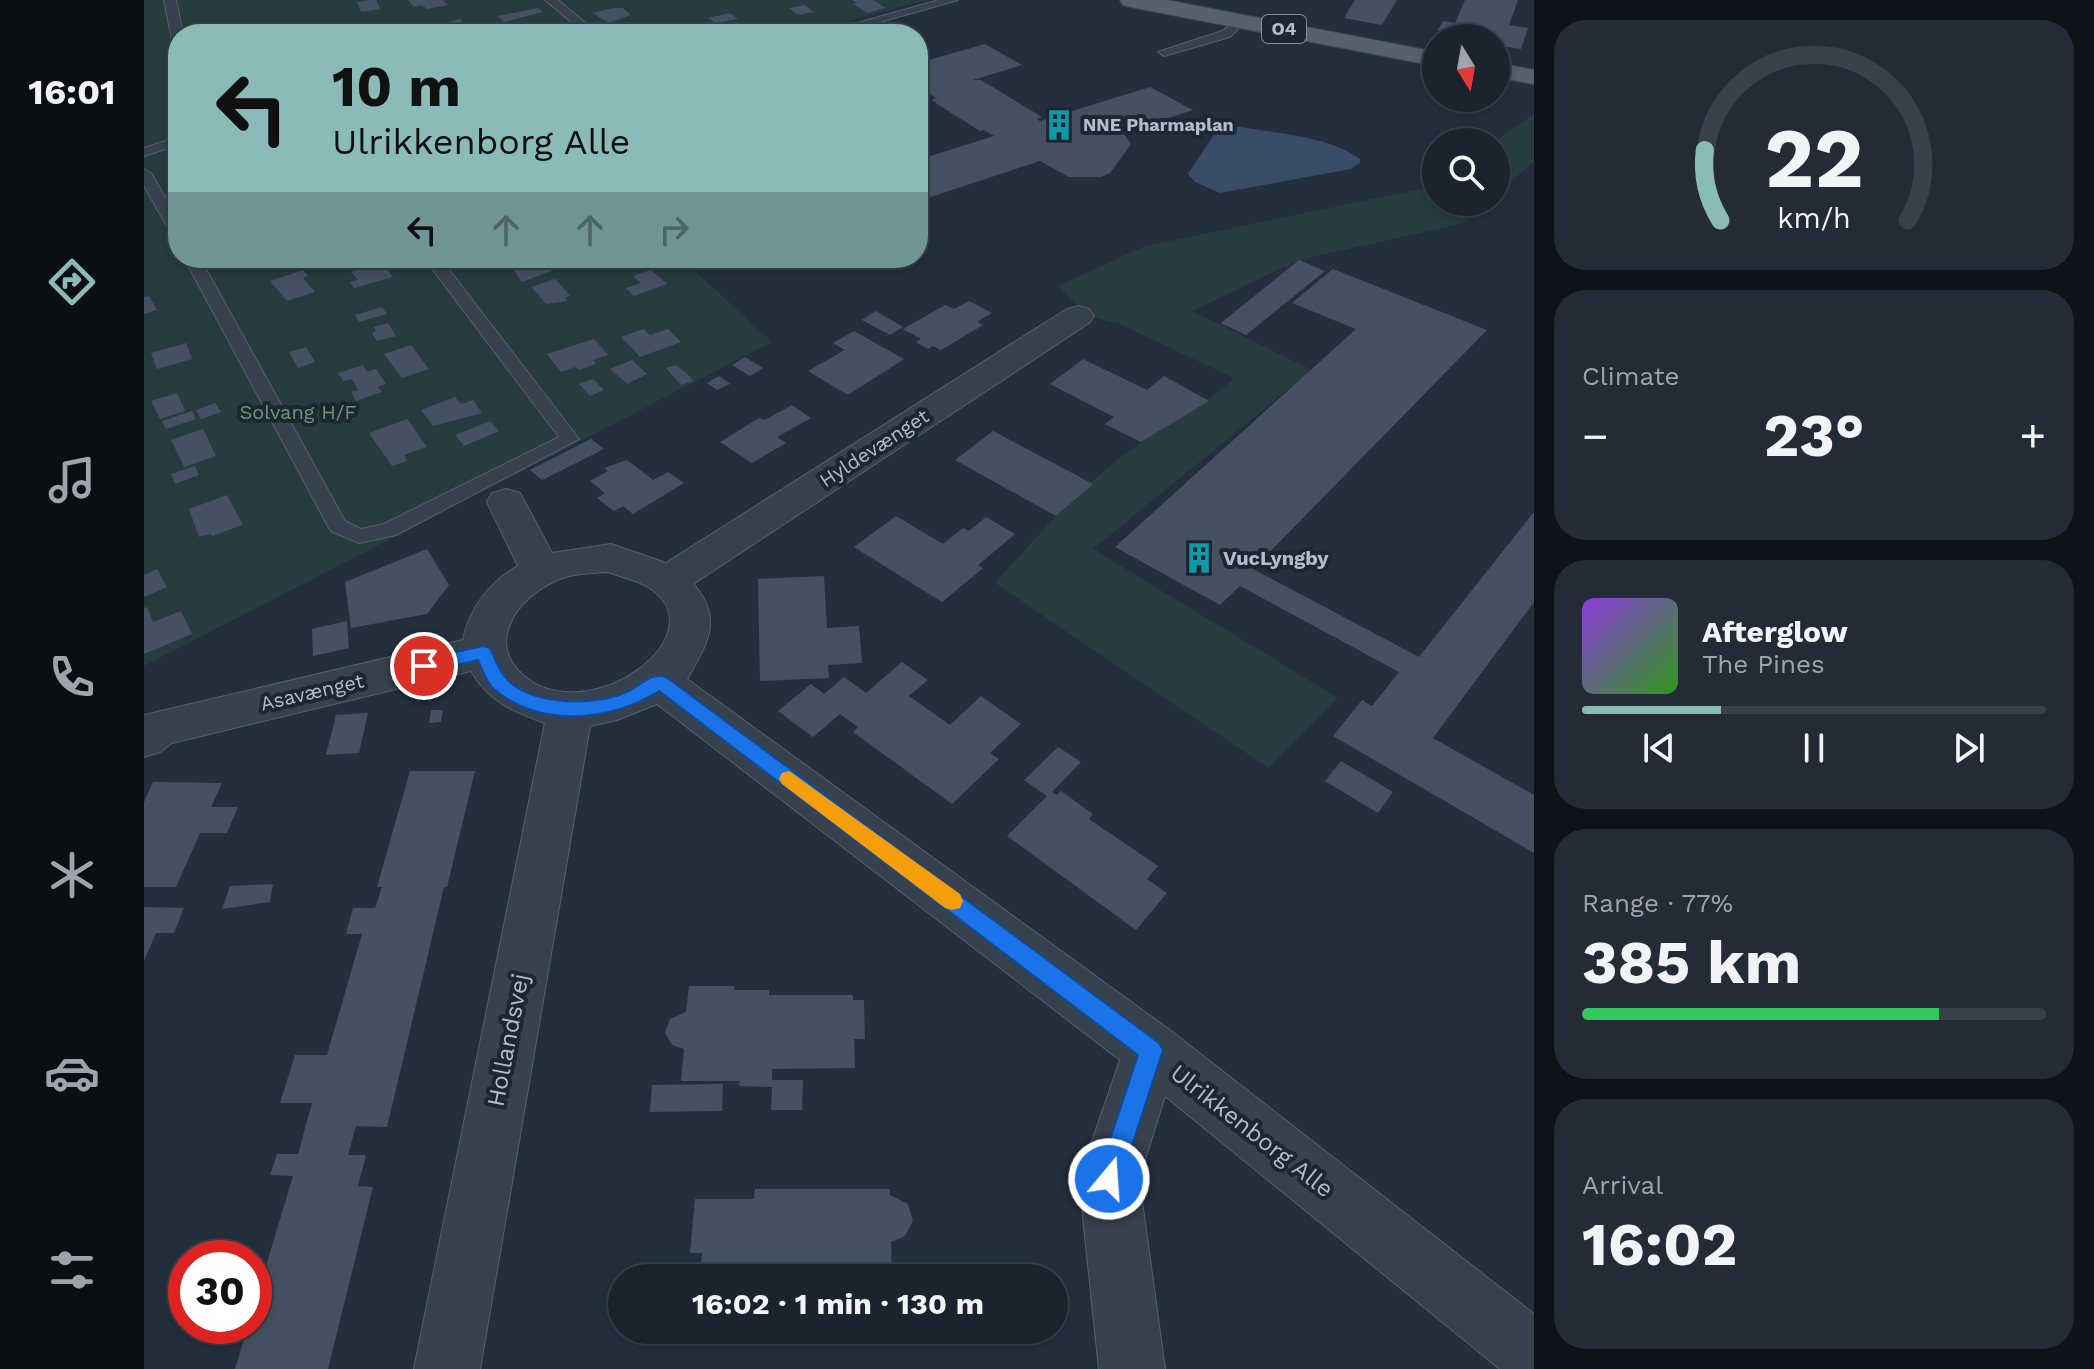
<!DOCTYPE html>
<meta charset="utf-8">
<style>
body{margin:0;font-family:"Work Sans",sans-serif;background:#242b36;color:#f1f3f6;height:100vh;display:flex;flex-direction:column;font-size:30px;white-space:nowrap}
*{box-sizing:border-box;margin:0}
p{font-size:26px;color:#a0a4aa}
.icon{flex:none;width:44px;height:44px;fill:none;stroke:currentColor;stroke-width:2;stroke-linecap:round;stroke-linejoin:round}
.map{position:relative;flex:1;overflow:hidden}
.details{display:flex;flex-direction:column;gap:20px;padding:20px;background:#0f1319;width:560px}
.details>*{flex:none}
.hud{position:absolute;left:24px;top:24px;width:760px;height:244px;border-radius:32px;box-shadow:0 4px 12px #0003,0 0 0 2px #39404a;background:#8bbbb9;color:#111;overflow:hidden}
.needle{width:52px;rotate:169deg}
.fabs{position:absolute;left:1278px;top:24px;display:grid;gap:16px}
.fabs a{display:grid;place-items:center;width:88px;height:88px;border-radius:50%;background:#1b232e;box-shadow:0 4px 12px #0003,0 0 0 2px #39404a;font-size:40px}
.speed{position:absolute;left:24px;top:1240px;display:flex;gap:16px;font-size:40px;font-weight:700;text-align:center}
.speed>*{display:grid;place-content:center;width:104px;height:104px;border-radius:50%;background:#1b232e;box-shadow:0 4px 12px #0003,0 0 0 2px #39404a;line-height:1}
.speed .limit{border:12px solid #d22;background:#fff;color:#111}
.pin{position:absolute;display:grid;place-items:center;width:68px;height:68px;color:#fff;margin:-34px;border:4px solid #fff;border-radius:50%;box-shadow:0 2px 8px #0007}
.me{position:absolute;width:88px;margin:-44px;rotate:18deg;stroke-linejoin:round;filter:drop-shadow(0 0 6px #0008)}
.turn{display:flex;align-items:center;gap:28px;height:168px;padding:0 32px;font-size:36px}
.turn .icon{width:104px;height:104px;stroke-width:2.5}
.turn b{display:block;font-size:56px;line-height:68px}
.lanes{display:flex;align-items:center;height:76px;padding:0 32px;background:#0003;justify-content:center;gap:40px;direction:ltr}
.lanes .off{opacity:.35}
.big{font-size:60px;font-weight:700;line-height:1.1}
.details .widget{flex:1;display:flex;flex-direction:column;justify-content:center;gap:12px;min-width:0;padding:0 28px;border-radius:32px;background:#242b36}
.details .dial{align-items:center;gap:0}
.dial svg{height:208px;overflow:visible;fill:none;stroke:#39404a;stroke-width:7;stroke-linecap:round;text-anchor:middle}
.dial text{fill:#f1f3f6;stroke:none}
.song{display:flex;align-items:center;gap:24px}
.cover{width:96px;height:96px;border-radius:12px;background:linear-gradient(135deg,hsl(270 70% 55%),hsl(110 70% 35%))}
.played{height:8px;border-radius:4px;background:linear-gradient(90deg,#8bbbb9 30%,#39404a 30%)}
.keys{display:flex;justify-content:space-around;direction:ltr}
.heat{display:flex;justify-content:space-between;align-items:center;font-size:44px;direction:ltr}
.charge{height:12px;border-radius:6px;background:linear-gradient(90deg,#34c759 77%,#39404a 0)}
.trip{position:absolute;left:464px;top:1264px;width:460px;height:80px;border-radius:40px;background:#1b232e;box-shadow:0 4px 12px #0003,0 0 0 2px #39404a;font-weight:700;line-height:80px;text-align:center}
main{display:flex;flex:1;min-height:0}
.dock{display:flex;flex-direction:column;width:144px;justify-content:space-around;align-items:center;background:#0b0e12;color:#a0a4aa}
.dock .icon{width:56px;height:56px}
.dock .active{color:#8bbbb9}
.dock b{font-size:36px;color:#f1f3f6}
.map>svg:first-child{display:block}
</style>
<main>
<nav class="dock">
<b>16:01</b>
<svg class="icon active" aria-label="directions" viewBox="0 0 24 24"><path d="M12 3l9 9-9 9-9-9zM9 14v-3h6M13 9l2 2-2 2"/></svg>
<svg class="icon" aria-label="music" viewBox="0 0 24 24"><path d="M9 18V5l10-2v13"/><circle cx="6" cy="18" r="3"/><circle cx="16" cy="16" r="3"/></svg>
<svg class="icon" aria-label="phone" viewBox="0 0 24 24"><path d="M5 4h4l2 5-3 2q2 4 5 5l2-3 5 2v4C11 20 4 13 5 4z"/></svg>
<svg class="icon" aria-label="climate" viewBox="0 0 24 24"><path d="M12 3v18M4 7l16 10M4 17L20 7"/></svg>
<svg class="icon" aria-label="car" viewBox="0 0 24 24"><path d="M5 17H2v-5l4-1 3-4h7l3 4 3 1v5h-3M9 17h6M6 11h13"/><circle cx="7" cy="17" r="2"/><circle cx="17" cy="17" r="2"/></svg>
<svg class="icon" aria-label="filters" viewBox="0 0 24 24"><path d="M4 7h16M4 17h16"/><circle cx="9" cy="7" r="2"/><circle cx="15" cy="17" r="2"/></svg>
</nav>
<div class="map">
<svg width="1390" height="1369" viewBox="0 0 1390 1369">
<rect width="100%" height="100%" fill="#242f3e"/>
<g fill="#263c3f">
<polygon points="0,0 783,0 654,34 34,34 34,258 537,258 628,342 0,666"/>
<polygon points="1390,114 1390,161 1352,195 1352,142 1349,142"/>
<path d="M1292,186V202H1344L1320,223L1155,260L1048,311L1168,370L949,549L1194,698L1124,768L851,583C896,533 942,480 998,442C1030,420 1062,405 1090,378L978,325L950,317L934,306L914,286L1001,246Z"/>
</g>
<path fill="#394c67" d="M1083,127H1097C1135,134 1183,136 1216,159V163L1207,169L1076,193L1051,182L1044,174L1073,130Z"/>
<g fill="#455162">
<polygon points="225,0 232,0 236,9 217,12 213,2"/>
<polygon points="264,0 299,0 304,5 283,9 278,5 270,7"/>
<polygon points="708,0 729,0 742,8 723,13 709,4 713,3"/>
<polygon points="1211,0 1253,0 1238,25 1200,18"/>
<polygon points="1321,0 1374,0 1365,25 1384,28 1377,49 1352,45 1352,38 1315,38 1294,30 1299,21 1311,23"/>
<polygon points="661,5 670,12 654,15 645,8"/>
<polygon points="394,8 399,12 360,22 354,16"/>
<polygon points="469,8 479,8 487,15 464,23 449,13"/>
<polygon points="586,13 594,19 572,23 564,18"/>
<polygon points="316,19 323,28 300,34 292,29 300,27 297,24"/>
<polygon points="262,22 269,32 264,34 248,34 242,26"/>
<polygon points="509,22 516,28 526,26 534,32 504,34 494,26"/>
<polygon points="75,23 76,32 48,34 47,27"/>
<polygon points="841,44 878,65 829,80 837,80 898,117 892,119 896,121 1006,87 1049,110 979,133 987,144 966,173 957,177 925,177 896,161 774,201 774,160 850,136 840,130 836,131 787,100 792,98 784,93 774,96 774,63"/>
<polygon points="396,258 401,258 410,270 378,282 367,266"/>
<polygon points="1155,260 1181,271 1102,335 1077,323"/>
<polygon points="237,262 249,277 210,288 206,282 214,280 207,272"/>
<polygon points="1189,269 1343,330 1109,569 1275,657 1390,512 1390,602 1289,738 1390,795 1390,853 1189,736 1218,700 1228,706 1255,672 1096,586 1076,605 971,547 1212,329 1148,303"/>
<polygon points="159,270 164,276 159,278 171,292 143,301 126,281"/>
<polygon points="507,270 523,284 490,296 482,288 497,283 489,276"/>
<polygon points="411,279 426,296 421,298 423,301 402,304 387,287"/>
<polygon points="5,296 13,310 0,314 0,297"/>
<polygon points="825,301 848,313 833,322 839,325 797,350 789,346 784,349 772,342 777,339 759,329 801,305 810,309"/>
<polygon points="238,307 243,314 215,322 211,315"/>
<polygon points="732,311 759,327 746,335 718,320"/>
<polygon points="244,323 252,336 233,341 228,333 232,331 230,327"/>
<polygon points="499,329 506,335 524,329 537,342 496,357 477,337"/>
<polygon points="710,331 760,359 704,395 664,371 701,350 689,343"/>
<polygon points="450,339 464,355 449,360 452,364 435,370 432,367 417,372 403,354"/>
<polygon points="42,343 48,359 13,369 7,353"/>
<polygon points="267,345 285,369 258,378 240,354"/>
<polygon points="162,347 171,362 154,368 145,352"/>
<polygon points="601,357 619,368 606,376 588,365"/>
<polygon points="939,359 1003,390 1020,376 1065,401 997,442 961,424 970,417 906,384"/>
<polygon points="488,360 503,374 483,384 466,369"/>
<polygon points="219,365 223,372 232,369 242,384 234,387 238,392 212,401 207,392 214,390 208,379 199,381 194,373"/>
<polygon points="532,365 541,372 550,381 537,385 522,368"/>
<polygon points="575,376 586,384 573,390 563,383"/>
<polygon points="449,379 460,390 446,396 435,384"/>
<polygon points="33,393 41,411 16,419 7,401"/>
<polygon points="311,397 317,404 329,400 338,413 289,426 277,410"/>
<polygon points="71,403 77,412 57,419 52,410"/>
<polygon points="648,405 667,418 633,437 642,443 608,463 576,442 615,418 621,420"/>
<polygon points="48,411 52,419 22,429 18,421"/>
<polygon points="263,419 283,447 260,455 263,461 248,466 225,433"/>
<polygon points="346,421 355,431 320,446 311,435"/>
<polygon points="59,429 72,456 40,467 27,440"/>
<polygon points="849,431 949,484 912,516 811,460"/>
<polygon points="447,439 460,449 398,480 386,470"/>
<polygon points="483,460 509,480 524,472 540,483 489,514 479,506 470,511 453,498 461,493 446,481 464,471 460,468"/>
<polygon points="51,466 55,475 31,484 27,474"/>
<polygon points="83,495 99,525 68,536 67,534 55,537 45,509"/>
<polygon points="752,516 799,544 819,528 825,531 842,517 871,534 834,565 839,568 798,602 710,547"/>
<polygon points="283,549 305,585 283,614 207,628 201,582"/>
<polygon points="13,569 23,587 0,597 0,575"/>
<polygon points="680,576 683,628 715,626 718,663 684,665 685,678 616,681 614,579"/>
<polygon points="3,607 9,622 37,611 48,634 0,654 0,608"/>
<polygon points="203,621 205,648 169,656 168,629"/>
<polygon points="758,662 784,680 765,696 806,725 837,696 877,724 846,753 855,759 808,804 709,732 714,727 696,714 669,737 634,711 667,684 680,694 700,677 722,693"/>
<polygon points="287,710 299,710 297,722 285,723"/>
<polygon points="224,713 215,753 182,755 192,715"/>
<polygon points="914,747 937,762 908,792 913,795 917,791 949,814 945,819 1014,866 1003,879 1023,893 992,930 863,836 903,796 880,780"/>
<polygon points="1197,761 1249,792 1234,813 1181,781"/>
<polygon points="266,771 331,771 303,887 300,887 243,1127 212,1126 204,1155 222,1155 214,1186 229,1187 184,1369 91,1369 104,1326 110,1326 110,1306 149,1176 126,1175 133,1154 154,1154 168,1103 136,1103 151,1055 183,1055 218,934 202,934 209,908 231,908 238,887 233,887"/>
<polygon points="9,782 78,783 67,807 94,807 83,833 56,833 32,887 0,887 0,802"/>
<polygon points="129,884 126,902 78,909 86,886"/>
<polygon points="0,907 40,908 30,933 12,933 0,961"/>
<polygon points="545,986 590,986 590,990 625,990 625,995 709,995 709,1000 720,1000 721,1039 710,1039 711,1068 628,1069 628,1080 659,1080 658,1110 627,1110 628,1087 595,1086 596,1081 537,1081 540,1049 528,1045 521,1033 526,1019 542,1012"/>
<polygon points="579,1084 578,1111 506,1112 508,1085"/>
<polygon points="611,1189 746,1189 746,1195 764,1204 769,1221 761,1236 747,1242 748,1278 556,1278 558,1253 546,1253 551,1199 610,1199"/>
<polygon points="554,1330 628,1330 628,1340 553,1338"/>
</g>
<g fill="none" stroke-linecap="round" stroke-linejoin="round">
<defs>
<g id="service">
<polygon points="20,0 32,0 39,34 34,34 34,44 28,40"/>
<polygon points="401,0 414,0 455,34 442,34"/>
<polygon points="795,0 814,0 694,34 674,34"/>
<polygon points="1096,18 1102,21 1086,37 1020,56 1014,52 1078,31"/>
<polygon points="34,137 34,145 0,156 0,148"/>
<polygon points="0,169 7,173 34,220 34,237 27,233 0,186"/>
<polygon points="40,258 56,258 201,521 217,529 240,524 415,437 280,258 296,258 435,439 252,535 215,543 187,531 184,526"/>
</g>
<path id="minor" d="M934,306L945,309L950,316L945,323L549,584C580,618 563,645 543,679L1027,1031L1390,1314V1369H1356L1021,1096L995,1179L1021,1369H955L935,1179L976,1060L513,704L473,720L446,726L336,1369H270L401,723C368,711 345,702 327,671L28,743L16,752L0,757V715L319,640C325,608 346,582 374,566L343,502L348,493L362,489L376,493L408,553L467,544L522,563L923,309ZM464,572C477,577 493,580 504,587C578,633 446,731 380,676C337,639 380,590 422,577C435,573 450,573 464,572Z"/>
<g id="primary">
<polygon points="976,0 1022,0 1292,52 1292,66 987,7 979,5"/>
<polygon points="1352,63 1390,70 1390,84 1352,77"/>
</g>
</defs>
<use href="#service" stroke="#565f6c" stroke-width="2"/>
<use href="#minor" stroke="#565f6c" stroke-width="2"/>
<use href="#primary" stroke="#414a57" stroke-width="2"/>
<use href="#service" fill="#38414e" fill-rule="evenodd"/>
<use href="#minor" fill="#38414e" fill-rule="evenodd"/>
<use href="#primary" fill="#56606e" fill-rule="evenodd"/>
</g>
<path fill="#1a73e8" stroke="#114b97" stroke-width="2" d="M339,646L346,648C350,656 354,668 360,676C384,706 450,707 483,692C496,686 507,672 522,677L1015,1043L1019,1050L974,1188L965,1191L957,1188L953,1179L994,1055L515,691C466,721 395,729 349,688C342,681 338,669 334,660L280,673L271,666L280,659Z"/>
<polygon fill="#f59e0b" points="645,771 816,894 819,901 816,908 808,910 801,908 638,784 635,779 638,773"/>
<defs>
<symbol id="building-bare" viewBox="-9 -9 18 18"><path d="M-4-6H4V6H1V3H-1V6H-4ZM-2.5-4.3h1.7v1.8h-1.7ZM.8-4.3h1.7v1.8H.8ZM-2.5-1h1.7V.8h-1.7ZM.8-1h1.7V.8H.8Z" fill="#0f9aa8" stroke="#1d2633" stroke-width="2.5" paint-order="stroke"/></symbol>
</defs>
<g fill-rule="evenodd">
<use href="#building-bare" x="893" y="103" width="44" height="44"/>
<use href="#building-bare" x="1033" y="536" width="44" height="44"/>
</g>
<g text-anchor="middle" stroke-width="8" stroke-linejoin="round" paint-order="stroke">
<rect fill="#1d2633" stroke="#878f9c" stroke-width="2" x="1118" y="15" width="44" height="28" rx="6"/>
<g font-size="18" font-weight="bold" fill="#b4bcc9">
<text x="1140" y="35">O4</text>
</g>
<g font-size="18" font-weight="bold" fill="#b4bcc9" stroke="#1d2633" text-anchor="start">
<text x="939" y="131">NNE Pharmaplan</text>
</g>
<g font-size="20" fill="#6b9a76" stroke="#1d2633">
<text x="154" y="419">Solvang H/F</text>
</g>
<g font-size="20" fill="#b4bcc9" stroke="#1d2633">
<text transform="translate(730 448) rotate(-33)" y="7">Hyldevænget</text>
<text transform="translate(168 692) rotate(-13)" y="7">Asavænget</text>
</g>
<g font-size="20" font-weight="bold" fill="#b4bcc9" stroke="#1d2633" text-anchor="start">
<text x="1079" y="565">VucLyngby</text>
</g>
<g font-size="24" fill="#b4bcc9" stroke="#1d2633">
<text transform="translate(364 1040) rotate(-79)" y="8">Hollandsvej</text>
<text transform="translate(1108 1131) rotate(38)" y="8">Ulrikkenborg Alle</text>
</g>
</g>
</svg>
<div class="fabs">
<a><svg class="needle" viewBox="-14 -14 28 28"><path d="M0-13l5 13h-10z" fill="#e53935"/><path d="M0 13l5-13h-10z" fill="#a0a4aa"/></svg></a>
<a><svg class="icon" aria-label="search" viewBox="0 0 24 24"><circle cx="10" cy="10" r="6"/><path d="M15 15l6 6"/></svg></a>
</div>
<div class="speed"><div class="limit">30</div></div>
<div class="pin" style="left:280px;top:666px;background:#d93025"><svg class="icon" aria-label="arrive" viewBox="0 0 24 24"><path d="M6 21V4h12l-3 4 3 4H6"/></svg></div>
<svg class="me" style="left:965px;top:1179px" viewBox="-20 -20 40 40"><circle r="17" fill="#1a73e8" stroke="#fff" stroke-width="3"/><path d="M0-11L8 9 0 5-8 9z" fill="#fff"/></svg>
<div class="trip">16:02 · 1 min · 130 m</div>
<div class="hud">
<div class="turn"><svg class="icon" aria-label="left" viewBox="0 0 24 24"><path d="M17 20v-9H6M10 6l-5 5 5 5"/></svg><div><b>10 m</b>Ulrikkenborg Alle</div></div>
<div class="lanes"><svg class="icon" aria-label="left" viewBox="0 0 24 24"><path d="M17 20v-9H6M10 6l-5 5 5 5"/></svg><svg class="icon off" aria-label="ahead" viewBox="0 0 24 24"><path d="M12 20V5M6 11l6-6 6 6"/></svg><svg class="icon off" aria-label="ahead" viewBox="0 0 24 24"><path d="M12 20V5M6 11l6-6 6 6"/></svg><svg class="icon off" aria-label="right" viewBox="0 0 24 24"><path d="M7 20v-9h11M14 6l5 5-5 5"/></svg></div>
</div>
</div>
<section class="details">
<div class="widget dial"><svg viewBox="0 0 100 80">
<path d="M14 69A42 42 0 1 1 86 69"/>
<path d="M14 69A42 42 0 0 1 8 42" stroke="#8bbbb9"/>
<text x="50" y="56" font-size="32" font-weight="700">22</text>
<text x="50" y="72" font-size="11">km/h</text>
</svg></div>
<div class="widget"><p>Climate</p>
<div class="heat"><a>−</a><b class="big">23°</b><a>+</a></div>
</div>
<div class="widget">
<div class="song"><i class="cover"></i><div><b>Afterglow</b><p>The Pines</p></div></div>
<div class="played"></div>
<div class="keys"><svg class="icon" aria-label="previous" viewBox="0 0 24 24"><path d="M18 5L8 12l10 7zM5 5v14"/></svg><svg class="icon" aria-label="pause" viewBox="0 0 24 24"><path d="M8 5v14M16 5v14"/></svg><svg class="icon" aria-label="next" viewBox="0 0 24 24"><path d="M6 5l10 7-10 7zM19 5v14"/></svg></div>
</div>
<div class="widget"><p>Range · 77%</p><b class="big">385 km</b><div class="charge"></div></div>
<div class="widget"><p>Arrival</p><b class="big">16:02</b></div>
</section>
</main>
